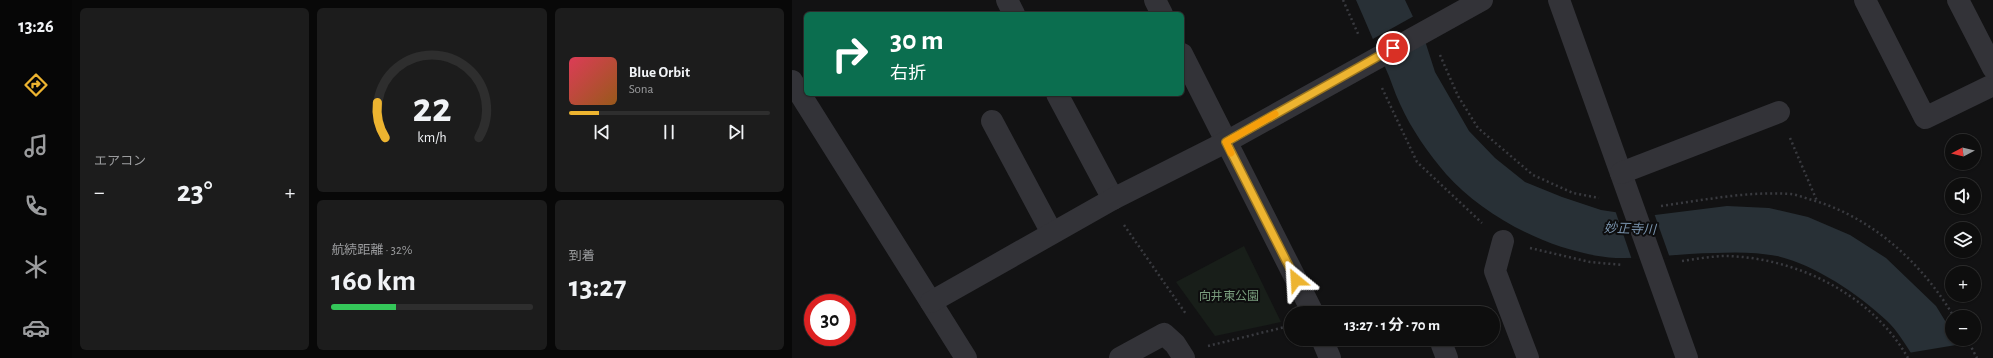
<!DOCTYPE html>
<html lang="ja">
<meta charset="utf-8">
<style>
body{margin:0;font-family:"Alegreya Sans","Noto Sans JP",sans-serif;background:#1c1c1c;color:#f1f3f6;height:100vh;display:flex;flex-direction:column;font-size:15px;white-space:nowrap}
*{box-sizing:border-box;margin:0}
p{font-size:13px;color:#9b9c9e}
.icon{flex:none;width:22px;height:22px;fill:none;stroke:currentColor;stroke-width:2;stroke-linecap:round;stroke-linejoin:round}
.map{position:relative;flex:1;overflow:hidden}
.sheet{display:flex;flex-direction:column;gap:8px;padding:8px;background:#080808;width:720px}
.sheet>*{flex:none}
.top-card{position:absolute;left:12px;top:12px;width:380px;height:84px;border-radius:6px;box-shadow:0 1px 3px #0004,0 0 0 1px #2e2e2e;background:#0b6e4f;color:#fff;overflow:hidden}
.needle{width:26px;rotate:263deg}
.controls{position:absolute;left:1153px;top:134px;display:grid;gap:8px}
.controls a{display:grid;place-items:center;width:36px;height:36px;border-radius:50%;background:#0e0e0e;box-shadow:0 1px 3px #0004,0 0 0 1px #2e2e2e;font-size:20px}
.speed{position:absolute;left:12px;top:294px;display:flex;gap:8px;font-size:20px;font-weight:700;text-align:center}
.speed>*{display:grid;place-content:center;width:52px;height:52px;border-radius:50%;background:#0e0e0e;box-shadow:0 1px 3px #0004,0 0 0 1px #2e2e2e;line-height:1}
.speed .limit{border:6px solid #d22;background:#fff;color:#111}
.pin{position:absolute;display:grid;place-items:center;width:34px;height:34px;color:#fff;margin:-17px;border:2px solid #fff;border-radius:50%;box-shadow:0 1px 4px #0007}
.me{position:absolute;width:44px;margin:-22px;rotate:333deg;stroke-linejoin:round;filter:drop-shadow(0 0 3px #0008)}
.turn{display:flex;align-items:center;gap:14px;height:84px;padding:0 20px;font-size:18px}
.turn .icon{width:52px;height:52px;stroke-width:2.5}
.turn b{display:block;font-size:28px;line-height:34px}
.big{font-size:30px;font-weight:700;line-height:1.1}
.sheet .tile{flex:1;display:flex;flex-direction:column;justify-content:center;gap:6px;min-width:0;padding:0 14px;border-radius:6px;background:#1c1c1c}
.sheet .dial{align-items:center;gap:0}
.dial svg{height:104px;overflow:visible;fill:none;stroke:#2e2e2e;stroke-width:7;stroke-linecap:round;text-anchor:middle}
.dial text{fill:#f1f3f6;stroke:none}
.song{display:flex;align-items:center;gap:12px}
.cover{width:48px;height:48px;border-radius:6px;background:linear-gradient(135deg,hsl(350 70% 55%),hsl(30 70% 35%))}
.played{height:4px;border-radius:2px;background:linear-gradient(90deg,#edb430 15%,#2e2e2e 15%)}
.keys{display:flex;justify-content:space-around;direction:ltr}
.heat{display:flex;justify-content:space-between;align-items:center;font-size:22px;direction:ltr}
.charge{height:6px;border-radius:3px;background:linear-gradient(90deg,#34c759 32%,#2e2e2e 0)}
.sheet .tiles{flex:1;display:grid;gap:8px;grid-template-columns:repeat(3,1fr)}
.tile:first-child{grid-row:span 2}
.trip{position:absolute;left:492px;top:306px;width:216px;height:40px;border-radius:20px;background:#0e0e0e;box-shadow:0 1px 3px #0004,0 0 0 1px #2e2e2e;font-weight:700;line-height:40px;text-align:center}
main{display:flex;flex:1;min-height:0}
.dock{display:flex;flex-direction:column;width:72px;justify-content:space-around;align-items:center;background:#060606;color:#9b9c9e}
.dock .icon{width:28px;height:28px}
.dock .active{color:#edb430}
.dock b{font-size:18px;color:#f1f3f6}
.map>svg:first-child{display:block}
</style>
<main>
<nav class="dock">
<b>13:26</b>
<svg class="icon active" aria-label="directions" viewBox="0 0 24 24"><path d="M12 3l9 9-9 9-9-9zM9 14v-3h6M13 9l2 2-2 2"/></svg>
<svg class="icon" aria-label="music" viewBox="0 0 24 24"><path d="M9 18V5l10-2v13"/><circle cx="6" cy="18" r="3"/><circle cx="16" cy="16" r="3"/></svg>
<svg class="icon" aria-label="phone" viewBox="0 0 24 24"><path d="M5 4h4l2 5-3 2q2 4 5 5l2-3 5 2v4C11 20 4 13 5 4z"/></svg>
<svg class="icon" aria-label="climate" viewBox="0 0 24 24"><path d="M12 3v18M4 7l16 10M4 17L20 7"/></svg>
<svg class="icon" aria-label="car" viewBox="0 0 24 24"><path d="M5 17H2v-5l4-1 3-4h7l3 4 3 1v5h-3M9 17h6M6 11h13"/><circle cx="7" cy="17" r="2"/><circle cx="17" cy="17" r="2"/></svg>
</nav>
<section class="sheet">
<div class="tiles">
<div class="tile"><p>エアコン</p>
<div class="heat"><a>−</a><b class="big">23°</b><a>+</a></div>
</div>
<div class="tile dial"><svg viewBox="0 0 100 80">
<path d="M14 69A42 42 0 1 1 86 69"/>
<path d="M14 69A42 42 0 0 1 8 42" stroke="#edb430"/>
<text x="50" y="56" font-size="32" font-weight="700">22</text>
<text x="50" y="72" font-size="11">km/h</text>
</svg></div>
<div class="tile">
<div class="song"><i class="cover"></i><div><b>Blue Orbit</b><p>Sona</p></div></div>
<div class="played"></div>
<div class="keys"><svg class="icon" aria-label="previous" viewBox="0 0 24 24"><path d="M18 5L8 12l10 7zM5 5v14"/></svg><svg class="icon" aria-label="pause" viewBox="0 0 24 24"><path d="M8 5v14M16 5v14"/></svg><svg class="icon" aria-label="next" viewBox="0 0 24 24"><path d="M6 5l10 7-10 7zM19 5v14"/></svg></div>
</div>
<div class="tile"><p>航続距離 · 32%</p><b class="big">160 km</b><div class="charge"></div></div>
<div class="tile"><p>到着</p><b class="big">13:27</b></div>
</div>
</section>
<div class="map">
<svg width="1201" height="358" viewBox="0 0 1201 358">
<rect width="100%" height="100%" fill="#121213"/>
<polygon fill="#181e19" points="452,246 489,322 423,336 384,282"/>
<path fill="#283036" d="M564,0H613L634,44L643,72L677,131L703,158L733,182L770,197L809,210L829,213L863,215L935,206L977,208L1016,217L1058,235L1094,258L1144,306L1160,332V339H1164L1176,358H1122C1114,345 1105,330 1094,320C1065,293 1023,265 985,256C965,252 942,252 923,253C890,253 857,259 824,258C764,254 694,219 654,174C637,154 619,129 608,104C602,92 599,79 593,67C583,45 574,22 564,0Z"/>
<g fill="#121213">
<polygon points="622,16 630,33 586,57 579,40"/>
<polygon points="823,210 862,213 878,258 840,260"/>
<polygon points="1170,344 1178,358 1120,358 1116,353"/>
</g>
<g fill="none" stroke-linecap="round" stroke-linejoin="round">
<g stroke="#393a3f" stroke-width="2.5" stroke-dasharray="2 3" stroke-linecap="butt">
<polyline points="551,0 567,36"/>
<polyline points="648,55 666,96 686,128 741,175 781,193 807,198"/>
<polyline points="590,88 625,162 690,223"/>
<polyline points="998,138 1025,201"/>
<path d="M869,206C913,200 955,191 999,194C1006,195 1013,198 1020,200C1080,217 1131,264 1162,317"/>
<polyline points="332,225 394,314"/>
<polyline points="738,248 798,262 831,265"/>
<path d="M890,261C905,259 920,256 935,256C1006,258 1080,295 1116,358"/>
<polyline points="1175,339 1185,358"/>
<polyline points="416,346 497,326"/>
</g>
<g stroke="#333338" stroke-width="22">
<polyline points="215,0 222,14"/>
<polyline points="363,0 370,14"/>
<polyline points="767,0 895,358"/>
<polyline points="1073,0 1133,118 1201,85"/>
<polyline points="1166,0 1201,68"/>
<polyline points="390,54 521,313"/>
<polyline points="0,81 174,358"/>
<polyline points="265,94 321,199"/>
<polyline points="200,121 260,233"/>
<polyline points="829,173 987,112"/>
<polyline points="711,241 703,271 736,358"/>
<polyline points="139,302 321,199 434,142 690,0"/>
<polyline points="530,339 538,358"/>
<polyline points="650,345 655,358"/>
<polyline points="328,358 372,334 383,344 392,358"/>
</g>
</g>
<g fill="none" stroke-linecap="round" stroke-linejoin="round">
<defs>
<polyline id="route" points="504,280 434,142 601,48"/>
</defs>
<use href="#route" stroke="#9a751f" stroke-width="10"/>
<use href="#route" stroke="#edb430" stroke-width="7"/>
<polyline stroke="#f59e0b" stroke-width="7" points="439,153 434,142 483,114"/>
</g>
<g text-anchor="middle" stroke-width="4" stroke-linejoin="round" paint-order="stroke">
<g font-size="12" fill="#7a9e7e" stroke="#0d0d0e">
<text x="437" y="300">向井東公園</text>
</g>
<g font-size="13" font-style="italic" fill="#7a94ae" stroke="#0d0d0e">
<text transform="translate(838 228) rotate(2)" y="5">妙正寺川</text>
</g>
</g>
</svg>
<div class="controls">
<a><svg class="needle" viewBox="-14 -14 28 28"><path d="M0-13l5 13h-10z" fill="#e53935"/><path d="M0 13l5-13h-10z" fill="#9b9c9e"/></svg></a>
<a><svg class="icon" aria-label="sound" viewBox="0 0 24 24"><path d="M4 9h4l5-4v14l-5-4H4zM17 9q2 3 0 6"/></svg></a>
<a><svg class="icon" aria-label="layers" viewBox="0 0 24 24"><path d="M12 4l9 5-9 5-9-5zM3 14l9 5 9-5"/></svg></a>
<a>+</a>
<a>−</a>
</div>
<div class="speed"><div class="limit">30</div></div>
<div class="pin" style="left:601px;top:48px;background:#d93025"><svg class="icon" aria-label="arrive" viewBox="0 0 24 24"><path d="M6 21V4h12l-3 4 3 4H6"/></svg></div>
<svg class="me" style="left:504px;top:280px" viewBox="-20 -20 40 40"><path d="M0-17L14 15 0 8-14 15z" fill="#edb430" stroke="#fff" stroke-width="4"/></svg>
<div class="trip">13:27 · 1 分 · 70 m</div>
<div class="top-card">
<div class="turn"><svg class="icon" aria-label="right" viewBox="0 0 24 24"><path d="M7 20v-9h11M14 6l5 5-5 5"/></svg><div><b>30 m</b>右折</div></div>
</div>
</div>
</main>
